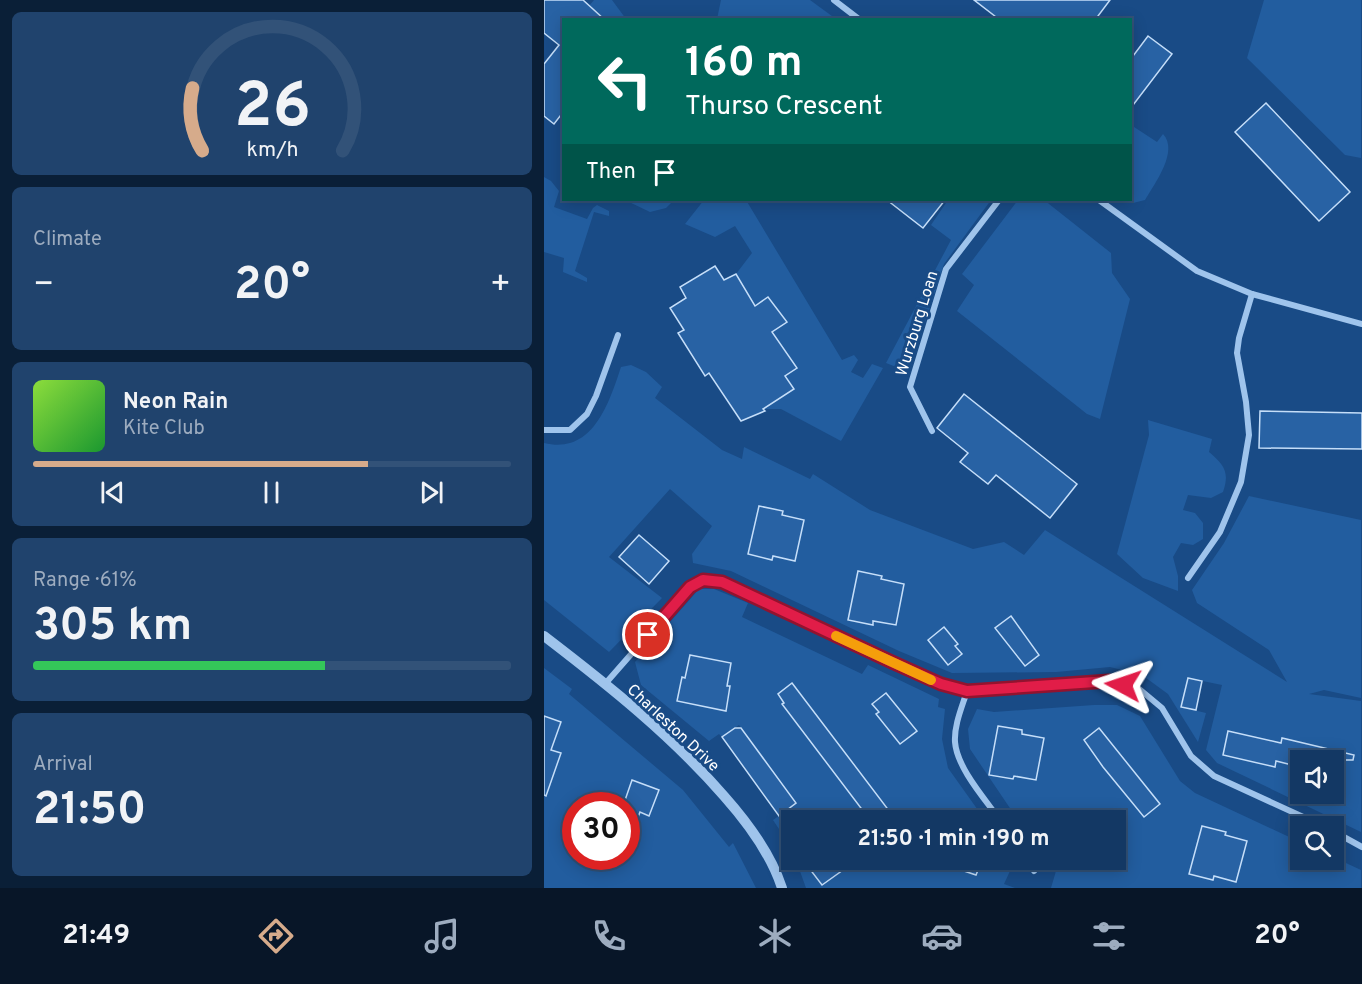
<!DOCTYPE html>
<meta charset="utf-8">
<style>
body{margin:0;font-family:Overpass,sans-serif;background:#20436d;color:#f1f3f6;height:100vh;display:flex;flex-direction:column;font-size:22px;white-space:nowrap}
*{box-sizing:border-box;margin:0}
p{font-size:20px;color:#9dacbf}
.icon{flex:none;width:33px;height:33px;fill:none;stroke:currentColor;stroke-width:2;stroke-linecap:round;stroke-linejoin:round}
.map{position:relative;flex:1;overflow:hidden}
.panel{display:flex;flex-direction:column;gap:12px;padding:12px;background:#0a1f37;width:544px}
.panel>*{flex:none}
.hud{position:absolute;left:18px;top:18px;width:570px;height:183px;border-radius:0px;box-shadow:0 3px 15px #0003,0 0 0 2px #325278;background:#00695c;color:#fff;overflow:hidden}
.buttons{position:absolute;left:746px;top:750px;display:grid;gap:12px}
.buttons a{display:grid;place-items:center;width:54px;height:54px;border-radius:0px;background:#133864;box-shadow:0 3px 15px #0003,0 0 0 2px #325278;font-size:30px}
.speed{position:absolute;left:18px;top:792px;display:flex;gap:12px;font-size:30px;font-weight:700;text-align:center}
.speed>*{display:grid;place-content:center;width:78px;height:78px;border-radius:50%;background:#133864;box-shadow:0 3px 15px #0003,0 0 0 2px #325278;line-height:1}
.speed .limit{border:9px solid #d22;background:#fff;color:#111}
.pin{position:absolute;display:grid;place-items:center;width:51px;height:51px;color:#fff;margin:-26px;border:3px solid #fff;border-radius:50%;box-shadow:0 2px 6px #0007}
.me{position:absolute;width:66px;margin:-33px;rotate:275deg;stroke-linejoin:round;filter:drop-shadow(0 0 4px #0008)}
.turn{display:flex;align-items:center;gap:21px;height:126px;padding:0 24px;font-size:27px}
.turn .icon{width:78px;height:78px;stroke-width:2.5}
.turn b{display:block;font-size:42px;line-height:51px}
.then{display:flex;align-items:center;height:57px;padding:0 24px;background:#0003;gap:12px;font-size:22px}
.big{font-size:45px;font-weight:700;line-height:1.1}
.panel .card{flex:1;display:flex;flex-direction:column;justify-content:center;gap:9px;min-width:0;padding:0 21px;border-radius:9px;background:#20436d}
.panel .dial{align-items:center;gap:0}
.dial svg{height:156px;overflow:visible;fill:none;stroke:#325278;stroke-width:7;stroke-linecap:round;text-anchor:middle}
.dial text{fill:#f1f3f6;stroke:none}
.song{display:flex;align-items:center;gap:18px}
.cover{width:72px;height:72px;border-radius:9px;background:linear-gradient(135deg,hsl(90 70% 55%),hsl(130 70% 35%))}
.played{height:6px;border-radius:3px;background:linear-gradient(90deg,#d6ab8b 70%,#325278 70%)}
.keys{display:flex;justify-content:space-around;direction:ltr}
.heat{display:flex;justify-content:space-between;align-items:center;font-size:33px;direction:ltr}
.charge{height:9px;border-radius:4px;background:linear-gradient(90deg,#34c759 61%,#325278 0)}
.trip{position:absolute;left:237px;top:810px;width:345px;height:60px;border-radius:0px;background:#133864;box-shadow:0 3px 15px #0003,0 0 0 2px #325278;font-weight:700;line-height:60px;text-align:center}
.tabs{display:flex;height:96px;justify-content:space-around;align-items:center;background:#081628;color:#9dacbf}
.tabs .icon{width:42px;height:42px}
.tabs .on{color:#d6ab8b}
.tabs b{font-size:27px;color:#f1f3f6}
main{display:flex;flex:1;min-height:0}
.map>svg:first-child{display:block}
</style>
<main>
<section class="panel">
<div class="card dial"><svg viewBox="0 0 100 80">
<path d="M14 69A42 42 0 1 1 86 69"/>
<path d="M14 69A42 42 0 0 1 9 37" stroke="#d6ab8b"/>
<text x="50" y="56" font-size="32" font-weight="700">26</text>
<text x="50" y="72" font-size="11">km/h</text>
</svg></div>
<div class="card"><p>Climate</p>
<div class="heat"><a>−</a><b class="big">20°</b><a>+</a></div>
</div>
<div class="card">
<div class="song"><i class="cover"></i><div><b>Neon Rain</b><p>Kite Club</p></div></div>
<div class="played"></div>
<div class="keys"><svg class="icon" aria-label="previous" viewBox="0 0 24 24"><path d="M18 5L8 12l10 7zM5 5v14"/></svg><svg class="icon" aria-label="pause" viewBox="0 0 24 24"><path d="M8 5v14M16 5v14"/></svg><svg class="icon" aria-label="next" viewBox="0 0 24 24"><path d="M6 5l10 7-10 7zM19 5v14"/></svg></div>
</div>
<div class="card"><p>Range · 61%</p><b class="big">305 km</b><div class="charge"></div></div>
<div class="card"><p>Arrival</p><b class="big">21:50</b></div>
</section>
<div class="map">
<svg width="818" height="888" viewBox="0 0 818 888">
<rect width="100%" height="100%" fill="#194b86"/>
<g fill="#225d9f" fill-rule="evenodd">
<polygon points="50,0 68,0 82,19 57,19 58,16 45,6"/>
<polygon points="177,0 266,0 292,19 173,19"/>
<polygon points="720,0 817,0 817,158 801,155 703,58"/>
<path d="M587,125L613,142L619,134C635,151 611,183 601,200L589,203L584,200H586Z"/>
<polygon points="0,177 7,181 15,191 10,207 43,219 49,208 53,205 65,211 65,216 50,212 31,271 43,278 43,282 19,272 20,258 0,252"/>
<polygon points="81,200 130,200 122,208 106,212"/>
<polygon points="160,200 202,200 298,360 310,355 314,360 307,372 319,378 328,364 339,368 297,441 237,409 219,409 250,389 241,376 253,368 226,333 243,322 224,297 209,307 192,274 208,253 191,226 171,237 141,224"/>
<polygon points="404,200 447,200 400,264 365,372 342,363 407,240 387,225"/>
<polygon points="474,200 500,200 567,253 568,273 586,299 556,419 543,414 413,311 430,285 418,274"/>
<path d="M87,365L102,372L118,387L111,398L178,450L198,459L200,447L266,479L269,474L326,510L429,549L460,542L480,555L501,530L743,682L725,650L653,603L648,590L680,543L705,496L817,520V698L780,690L765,694L817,701V832L673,763L662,750L678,685L644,678L637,707L662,713L654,742L624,694L598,675L566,667L512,672L408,673L355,651L187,571L149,563L148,554L168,526L126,489L65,557L118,598L65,652L0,600V443C49,455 65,403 77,367ZM756,760H789V794H756Z"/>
<path d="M604,420L668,439L665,452C680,465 686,472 679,492L667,498L644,495L639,510L651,513L659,523V539L649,545L637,543L629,557L634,576V591L599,578L573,554L605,435Z"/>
<polygon points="155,589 170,589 204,603 198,617 318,674 324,665 395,699 394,707 401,709 398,739 404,768 441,820 248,820 247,847 229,820 250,805 244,796 246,794 243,790 240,792 234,783 236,781 234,777 231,779 224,770 227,768 224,764 221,766 214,751 212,753 208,742 196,731 198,729 195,725 178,737 175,734 165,741 97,685 91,662"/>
<path d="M0,668L28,689L25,694L139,790L185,847L189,843L212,888H0ZM32,806H82V856H32Z"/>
<polygon points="550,705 573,705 596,716 636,781 651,793 756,842 756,860 789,860 789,857 817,870 817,888 507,888 512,871 502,860 572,860 572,820 474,820 426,749 424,729 433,709 450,712"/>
<polygon points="252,860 471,860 460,884 471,888 262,888"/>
</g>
<g fill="#2862a4" stroke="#c5def9" stroke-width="1.5">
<polygon points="0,0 39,0 61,20 20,20 20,111 10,124 0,116 0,64 15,45 0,33"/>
<polygon points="430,0 566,0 551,20 456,20"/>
<polygon points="604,36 628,54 586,109 586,60"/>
<polygon points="722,103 806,192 775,221 691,132"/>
<polygon points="343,200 401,200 379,228"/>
<polygon points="171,266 180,280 192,274 211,306 224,297 243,322 228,332 253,368 241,376 250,389 219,409 221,411 197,421 165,373 161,376 134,333 140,330 126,308 142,298 136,287"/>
<polygon points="420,394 533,484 506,518 452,475 444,484 416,462 424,453 393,428"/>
<polygon points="716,411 818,413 818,449 715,448"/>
<polygon points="215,506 239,511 238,515 260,520 251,561 229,556 228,560 204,554"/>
<polygon points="95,535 125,561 105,584 75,557"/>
<polygon points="314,571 338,576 337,579 360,584 352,625 329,621 329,625 304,620"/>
<polygon points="467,616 495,655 481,666 451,628"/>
<polygon points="400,627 414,644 411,646 418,654 404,665 384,640"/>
<polygon points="146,655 187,663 183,686 186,686 182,711 133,701 138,677 141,678"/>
<polygon points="644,678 658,681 652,710 637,707"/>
<polygon points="248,683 346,812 335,820 326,820 238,704 240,703 234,694"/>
<polygon points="342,693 373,731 356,744 332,714 335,712 328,704"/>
<polygon points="0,716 17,722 7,750 17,753 2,796 0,795"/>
<polygon points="454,726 478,730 478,734 500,738 492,780 470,776 469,779 445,775"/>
<polygon points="191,728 197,728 252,803 235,816 178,737"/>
<polygon points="555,728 616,804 600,817 559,767 540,740"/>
<polygon points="684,731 737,743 738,738 810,755 809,760 756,760 756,767 732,761 731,767 679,755"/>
<polygon points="88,780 115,790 105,816 96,812 84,844 82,806 79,806"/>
<polygon points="658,826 682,832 681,835 703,841 692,882 670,876 669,880 645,874"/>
<polygon points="277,860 313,860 278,885 265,868"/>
<polygon points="393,860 438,860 432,875 393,862"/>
</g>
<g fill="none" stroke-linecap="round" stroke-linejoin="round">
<g stroke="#9fc4ec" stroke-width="6">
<polyline points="290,0 316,20"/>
<polyline points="555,200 653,271 708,294 818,324"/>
<polyline points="0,430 26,430 43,414 52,396 74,335"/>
<polyline points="388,431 366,387 402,269 455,200"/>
<polyline points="644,578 676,532 697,482 705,435 702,402 693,353 695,338 708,294"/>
<polyline points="61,684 146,587 160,580 178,582 349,663 397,684 423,691 565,681 594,688 618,708 647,756 670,776 779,826"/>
<path d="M423,691C418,707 410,725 411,742C413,768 441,799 456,820"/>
<polyline points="789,831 818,847"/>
<polyline points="483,860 490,871"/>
</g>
<path stroke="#9fc4ec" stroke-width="10" d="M0,636C64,685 127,735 180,796C204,823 227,854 238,888"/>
</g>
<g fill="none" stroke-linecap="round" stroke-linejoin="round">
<defs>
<polyline id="route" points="104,635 146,587 159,580 178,582 350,663 397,684 423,691 565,681 579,685"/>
</defs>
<use href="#route" stroke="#92132f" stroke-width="15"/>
<use href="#route" stroke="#e11d48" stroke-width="10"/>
<polyline stroke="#f59e0b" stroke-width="10" points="292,636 387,680"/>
</g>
<g text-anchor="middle" stroke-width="6" stroke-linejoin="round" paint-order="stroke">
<g font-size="16" fill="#fff" stroke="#194b86">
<text transform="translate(372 323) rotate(-73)" y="6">Wurzburg Loan</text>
<text transform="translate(130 727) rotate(43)" y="6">Charleston Drive</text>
</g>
</g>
</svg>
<div class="buttons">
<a><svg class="icon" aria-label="sound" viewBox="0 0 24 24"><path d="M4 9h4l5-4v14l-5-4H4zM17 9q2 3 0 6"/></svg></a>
<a><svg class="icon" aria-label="search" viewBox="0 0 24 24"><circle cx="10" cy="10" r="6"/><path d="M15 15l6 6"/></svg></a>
</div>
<div class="speed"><div class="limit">30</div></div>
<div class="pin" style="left:104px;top:635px;background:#d93025"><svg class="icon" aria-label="arrive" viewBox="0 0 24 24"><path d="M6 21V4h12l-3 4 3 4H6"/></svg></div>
<svg class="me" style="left:579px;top:685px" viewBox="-20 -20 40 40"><path d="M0-17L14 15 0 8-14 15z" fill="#e11d48" stroke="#fff" stroke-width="4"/></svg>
<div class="trip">21:50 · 1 min · 190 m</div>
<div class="hud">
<div class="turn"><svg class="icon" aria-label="left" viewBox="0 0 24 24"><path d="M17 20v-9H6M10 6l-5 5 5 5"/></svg><div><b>160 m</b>Thurso Crescent</div></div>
<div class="then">Then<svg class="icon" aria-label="arrive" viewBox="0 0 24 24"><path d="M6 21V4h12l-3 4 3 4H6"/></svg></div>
</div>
</div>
</main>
<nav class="tabs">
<b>21:49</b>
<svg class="icon on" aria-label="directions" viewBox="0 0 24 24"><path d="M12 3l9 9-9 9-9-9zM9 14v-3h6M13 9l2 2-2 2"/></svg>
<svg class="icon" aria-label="music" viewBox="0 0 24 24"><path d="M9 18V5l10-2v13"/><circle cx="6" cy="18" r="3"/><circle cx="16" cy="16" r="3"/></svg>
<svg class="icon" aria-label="phone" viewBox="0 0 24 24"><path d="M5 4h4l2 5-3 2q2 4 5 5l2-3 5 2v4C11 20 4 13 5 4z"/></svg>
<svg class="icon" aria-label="climate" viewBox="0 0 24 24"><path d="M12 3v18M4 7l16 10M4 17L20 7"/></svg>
<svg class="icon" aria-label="car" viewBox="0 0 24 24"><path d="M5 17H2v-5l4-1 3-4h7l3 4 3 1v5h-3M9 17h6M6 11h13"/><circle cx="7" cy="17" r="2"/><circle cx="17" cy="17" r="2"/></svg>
<svg class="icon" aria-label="filters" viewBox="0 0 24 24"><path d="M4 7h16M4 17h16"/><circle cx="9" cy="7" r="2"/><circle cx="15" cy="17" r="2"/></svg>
<b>20°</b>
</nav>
